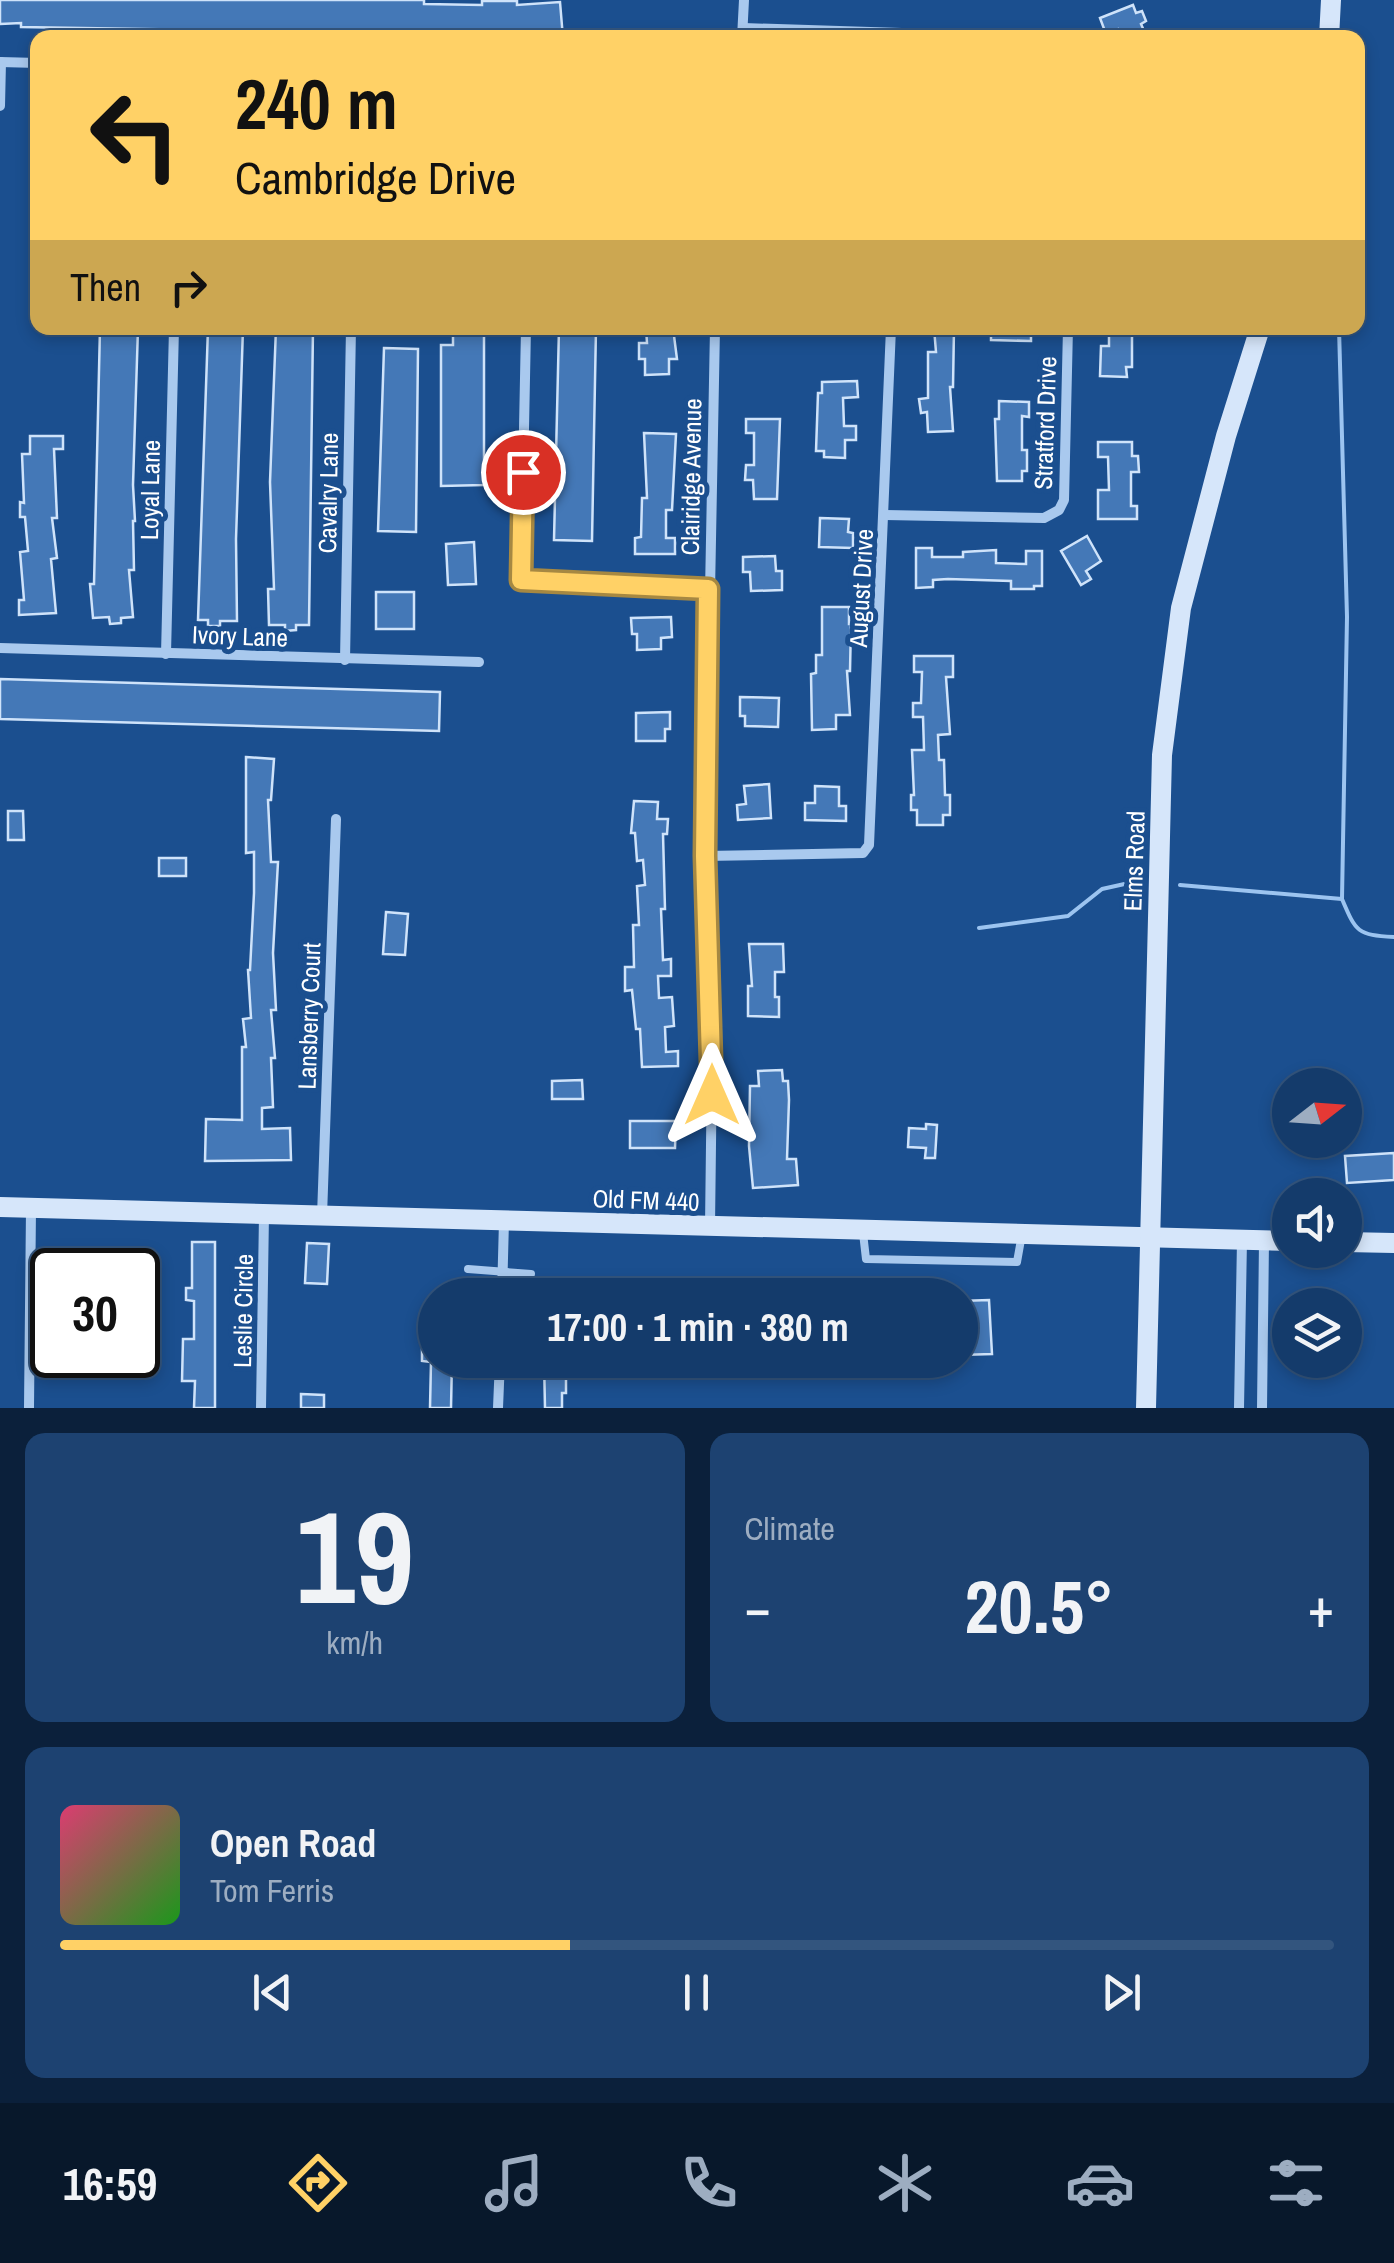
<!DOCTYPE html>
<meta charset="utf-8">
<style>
body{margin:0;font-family:"Archivo Narrow",sans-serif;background:#1d4271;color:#f1f3f6;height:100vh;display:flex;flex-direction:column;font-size:38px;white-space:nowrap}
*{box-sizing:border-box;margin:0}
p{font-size:32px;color:#9dadc1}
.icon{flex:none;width:55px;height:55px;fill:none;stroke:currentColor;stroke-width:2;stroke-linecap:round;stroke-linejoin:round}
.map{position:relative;height:1408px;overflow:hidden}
.side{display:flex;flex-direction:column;gap:25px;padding:25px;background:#0b203b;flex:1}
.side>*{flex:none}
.guide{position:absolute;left:30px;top:30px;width:1335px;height:305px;border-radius:20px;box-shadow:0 5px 15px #0003,0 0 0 2px #33557e;background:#ffd166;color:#111;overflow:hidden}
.needle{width:65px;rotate:73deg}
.tools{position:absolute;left:1272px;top:1068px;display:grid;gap:20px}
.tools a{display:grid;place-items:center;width:90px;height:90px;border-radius:50%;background:#143b6b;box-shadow:0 5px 15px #0003,0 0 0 2px #33557e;font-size:50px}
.speed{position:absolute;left:30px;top:1248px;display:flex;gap:20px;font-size:50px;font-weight:700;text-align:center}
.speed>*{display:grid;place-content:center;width:130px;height:130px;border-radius:50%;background:#143b6b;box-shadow:0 5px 15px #0003,0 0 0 2px #33557e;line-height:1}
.speed .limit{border:5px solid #111;border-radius:15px;background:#fff;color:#111}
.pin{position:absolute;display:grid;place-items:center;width:85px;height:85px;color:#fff;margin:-42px;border:5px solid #fff;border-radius:50%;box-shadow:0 2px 10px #0007}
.me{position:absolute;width:110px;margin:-55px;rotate:0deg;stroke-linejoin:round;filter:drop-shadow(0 0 8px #0008)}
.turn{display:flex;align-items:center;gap:35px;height:210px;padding:0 40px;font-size:45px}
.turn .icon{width:130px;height:130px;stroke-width:2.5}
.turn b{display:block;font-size:70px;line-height:85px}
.then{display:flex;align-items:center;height:95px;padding:0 40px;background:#0003;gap:20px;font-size:38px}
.big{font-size:75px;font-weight:800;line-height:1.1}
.side .card{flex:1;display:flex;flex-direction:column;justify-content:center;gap:15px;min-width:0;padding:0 35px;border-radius:20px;background:#1d4271}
.side .dial{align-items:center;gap:0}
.dial b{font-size:130px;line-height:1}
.song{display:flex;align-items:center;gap:30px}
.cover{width:120px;height:120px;border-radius:15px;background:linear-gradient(135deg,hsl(340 70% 55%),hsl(120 70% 35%))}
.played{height:10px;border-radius:5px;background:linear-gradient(90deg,#ffd166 40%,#33557e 40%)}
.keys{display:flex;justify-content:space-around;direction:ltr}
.heat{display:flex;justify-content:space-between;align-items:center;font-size:55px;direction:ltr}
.side .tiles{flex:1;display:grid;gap:25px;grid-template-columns:1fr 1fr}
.card:last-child{grid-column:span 2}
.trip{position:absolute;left:418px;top:1278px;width:560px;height:100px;border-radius:50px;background:#143b6b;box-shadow:0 5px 15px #0003,0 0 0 2px #33557e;font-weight:800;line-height:100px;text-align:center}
.dock{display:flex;height:160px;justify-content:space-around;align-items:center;background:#08182b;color:#9dadc1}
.dock .icon{width:70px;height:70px}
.dock .on{color:#ffd166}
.dock b{font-size:45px;color:#f1f3f6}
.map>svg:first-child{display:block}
</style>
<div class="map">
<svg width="1394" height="1408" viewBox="0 0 1394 1408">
<rect width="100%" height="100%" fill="#1b4f8f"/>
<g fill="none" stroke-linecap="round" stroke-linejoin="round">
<g stroke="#9cc4f0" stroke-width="4">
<path d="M1339,328L1347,617L1342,899C1356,932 1357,935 1394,937"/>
<polyline points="1180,885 1342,899"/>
<polyline points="979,928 1068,916 1102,889 1129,883"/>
</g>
</g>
<g fill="#4478b7" stroke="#cfe3fa" stroke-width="2.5">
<polygon points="0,0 424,0 424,4 482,5 482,1 517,1 517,5 560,2 563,38 391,38 391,35 344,38 205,30 21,27 21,23 0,24"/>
<polygon points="1133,5 1136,13 1142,11 1146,21 1141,24 1145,33 1122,38 1118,29 1106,34 1100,18"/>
<polygon points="100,328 138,328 133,485 135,521 133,521 134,570 129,570 133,617 121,618 121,623 110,624 109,617 93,618 90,584 94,584"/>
<polygon points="208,328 243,328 236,539 237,621 220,621 220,626 208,626 208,620 198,620"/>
<polygon points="276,328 313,328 309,625 296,625 296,630 285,631 285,625 269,625 268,589 274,589 270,482"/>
<polygon points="453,328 484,328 484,485 441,486 441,345 453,345"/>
<polygon points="559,328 596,328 592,541 554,540"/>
<polygon points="646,328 673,328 677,359 669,359 669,374 645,375 645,359 639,359 639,343 647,343"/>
<polygon points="934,328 954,328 953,387 950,387 953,431 928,432 927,412 921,413 919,399 928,398 928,352 936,352"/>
<polygon points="991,328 1031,328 1031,341 991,340"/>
<polygon points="1109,328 1132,328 1132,367 1126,367 1127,377 1100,376 1101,346 1109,346"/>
<polygon points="384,348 418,349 416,532 378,531"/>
<polygon points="857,381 858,397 843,398 844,426 856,426 856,440 845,440 845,458 824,457 824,451 816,451 818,393 822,393 822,382"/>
<polygon points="999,401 1029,402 1029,417 1022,416 1022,450 1027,450 1027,471 1022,471 1022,481 997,481 995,419 999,419"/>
<polygon points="746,419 780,419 777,499 754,499 753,480 745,480 746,465 754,465 754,433 746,433"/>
<polygon points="644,433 676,434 672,510 666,510 666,538 675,538 675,554 635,554 635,538 641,537 642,498 647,498"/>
<polygon points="30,436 63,436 63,449 54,449 57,518 52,518 57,558 51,559 56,613 19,615 19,600 24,600 20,552 28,551 25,517 20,517 20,502 24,503 22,454 30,454"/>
<polygon points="1098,442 1132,442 1132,456 1138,456 1139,472 1131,472 1131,506 1137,506 1137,519 1098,519 1098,490 1109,490 1108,457 1098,457"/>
<polygon points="820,518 849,519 848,532 853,533 853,548 819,547"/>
<polygon points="1087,536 1101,561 1086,571 1091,579 1081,585 1061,551"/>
<polygon points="474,542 476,584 448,585 446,544"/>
<polygon points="916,548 932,548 932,557 963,557 963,552 996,550 996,563 1026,564 1026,551 1042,551 1042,586 1034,586 1034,589 1011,589 1011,581 948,579 933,580 933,587 916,588"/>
<polygon points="775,556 776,571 782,571 782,590 751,591 750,572 743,572 743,557"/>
<rect x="376" y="592" width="38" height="37"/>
<polygon points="822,607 849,607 849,624 851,624 850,671 847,671 850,715 836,715 836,729 812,730 811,674 816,673 816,655 822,655"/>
<polygon points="671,617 672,637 661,638 661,649 637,650 637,634 632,634 631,618"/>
<polygon points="914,656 953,656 953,677 946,677 950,734 938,735 939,760 944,760 945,795 950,795 950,815 943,815 943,825 917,825 917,810 911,810 911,795 914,795 912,750 924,750 923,717 913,717 913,703 921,703 922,672 914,672"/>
<polygon points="0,679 440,692 439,731 0,719"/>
<polygon points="740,697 779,698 778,727 745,726 745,716 740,716"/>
<polygon points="670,712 670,729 665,729 665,741 636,741 636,713"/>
<polygon points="246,757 274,759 271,800 268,800 271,862 278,862 273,953 276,1010 271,1010 275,1058 271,1058 273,1107 262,1108 262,1129 290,1128 291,1160 205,1161 206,1119 242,1120 242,1047 246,1047 243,1019 251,1018 248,970 250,970 254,893 254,852 246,853"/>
<polygon points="769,784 771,818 738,820 737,805 746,804 744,786"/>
<polygon points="815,786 839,787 839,806 846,806 846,821 805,820 805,803 815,803"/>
<polygon points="634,801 658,802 657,819 668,819 667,834 663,834 665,909 661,909 663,960 671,959 671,976 658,976 659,998 672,997 674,1026 665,1027 666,1052 678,1051 678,1066 642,1067 640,1029 636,1029 632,990 625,991 625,967 634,967 633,925 639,925 637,886 645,885 643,860 637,861 635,833 631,833"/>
<polygon points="8,811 23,811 24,840 8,840"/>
<rect x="159" y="858" width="27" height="18"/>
<polygon points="386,912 408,914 405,955 383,954"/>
<polygon points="749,944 783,944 784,972 775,972 775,997 779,997 779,1017 748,1016 748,986 752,986"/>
<polygon points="782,1070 783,1081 788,1081 789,1100 787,1159 796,1159 798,1185 753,1188 749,1146 750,1086 759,1086 758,1071"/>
<polygon points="582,1080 583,1099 552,1099 552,1081"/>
<polygon points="630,1121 676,1121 675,1148 630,1148"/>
<polygon points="926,1124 937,1125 935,1158 925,1158 926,1148 908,1147 909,1128 926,1129"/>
<polygon points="1394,1153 1394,1180 1347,1183 1345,1156"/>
<polygon points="192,1242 215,1242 215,1408 194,1408 195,1381 182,1381 183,1339 194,1339 194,1301 186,1300 186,1288 192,1288"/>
<polygon points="307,1243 329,1244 327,1284 305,1283"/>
<polygon points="989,1300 992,1354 960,1355 960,1301"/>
<polygon points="422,1349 435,1349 435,1360 452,1360 451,1408 430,1408 431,1362 422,1361"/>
<polygon points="544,1360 566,1360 566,1393 562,1393 562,1408 545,1408"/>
<polygon points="301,1394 324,1395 324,1408 301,1408"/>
</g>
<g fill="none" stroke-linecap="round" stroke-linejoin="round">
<g stroke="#a9c9ee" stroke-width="8">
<polyline points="863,1233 866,1259 1017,1262 1022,1234"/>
<polyline points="468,1269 531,1274"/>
<polyline points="464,1371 530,1373"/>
</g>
<g stroke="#a9c9ee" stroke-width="10">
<polyline points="743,28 1059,38"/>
<polyline points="742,38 744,0"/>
<polyline points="0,62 38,63"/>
<polyline points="0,106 1,62"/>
<polyline points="526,328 521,579 708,589"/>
<polyline points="885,515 1044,518 1059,510 1064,500 1068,328"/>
<polyline points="0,648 479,662"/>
<polyline points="166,654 174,328"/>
<polyline points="345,660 351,328"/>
<polyline points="705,856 863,853 869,845 891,328"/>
<polyline points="322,1216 336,819"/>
<polyline points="710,1226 712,1062 705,856 715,328"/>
<polyline points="502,1295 504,1221"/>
<polyline points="29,1408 31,1208"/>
<polyline points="261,1408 264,1214"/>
<polyline points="498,1408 500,1360"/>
<polyline points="1239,1408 1242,1240"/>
<polyline points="1262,1408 1264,1241"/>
</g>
<g stroke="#d6e6fa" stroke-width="20">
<polyline points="1329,38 1331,0"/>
<polyline points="0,1207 1290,1241"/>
<polyline points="1345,1242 1394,1243"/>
<polyline points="1146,1408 1162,755 1181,608 1226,436 1260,328"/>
</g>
</g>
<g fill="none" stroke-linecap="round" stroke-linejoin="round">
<defs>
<polyline id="route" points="523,472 521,580 708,589 705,856 712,1095"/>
</defs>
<use href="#route" stroke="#a68842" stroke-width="25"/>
<use href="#route" stroke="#ffd166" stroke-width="18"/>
</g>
<g text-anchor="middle" stroke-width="10" stroke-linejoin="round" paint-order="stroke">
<g font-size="25" fill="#fff" stroke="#1b4f8f">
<text transform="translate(1045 423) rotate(-88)" y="9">Stratford Drive</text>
<text transform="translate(691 477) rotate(-89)" y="9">Clairidge Avenue</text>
<text transform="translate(150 490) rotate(-89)" y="9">Loyal Lane</text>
<text transform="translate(328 493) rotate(-89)" y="9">Cavalry Lane</text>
<text transform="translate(861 588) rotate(-87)" y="9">August Drive</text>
<text transform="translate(240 636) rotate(2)" y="9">Ivory Lane</text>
<text transform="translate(1134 861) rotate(-88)" y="9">Elms Road</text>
<text transform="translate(309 1016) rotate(-88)" y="9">Lansberry Court</text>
<text transform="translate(646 1200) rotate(2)" y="9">Old FM 440</text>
<text transform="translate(243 1311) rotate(-89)" y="9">Leslie Circle</text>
</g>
</g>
</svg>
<div class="tools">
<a><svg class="needle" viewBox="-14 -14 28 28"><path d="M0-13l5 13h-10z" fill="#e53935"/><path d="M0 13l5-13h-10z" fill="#9dadc1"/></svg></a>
<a><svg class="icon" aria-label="sound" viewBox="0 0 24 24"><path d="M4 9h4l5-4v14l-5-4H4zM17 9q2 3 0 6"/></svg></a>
<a><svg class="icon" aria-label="layers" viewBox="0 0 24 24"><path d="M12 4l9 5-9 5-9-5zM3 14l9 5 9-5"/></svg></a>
</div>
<div class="speed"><div class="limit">30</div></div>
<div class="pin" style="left:523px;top:472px;background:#d93025"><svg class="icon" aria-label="arrive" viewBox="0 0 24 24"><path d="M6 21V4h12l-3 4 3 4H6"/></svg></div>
<svg class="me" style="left:712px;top:1095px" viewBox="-20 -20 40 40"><path d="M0-17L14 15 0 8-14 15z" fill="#ffd166" stroke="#fff" stroke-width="4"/></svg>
<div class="trip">17:00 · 1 min · 380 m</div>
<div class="guide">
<div class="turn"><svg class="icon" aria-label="left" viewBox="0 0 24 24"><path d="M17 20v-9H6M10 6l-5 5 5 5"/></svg><div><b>240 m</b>Cambridge Drive</div></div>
<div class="then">Then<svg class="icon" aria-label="right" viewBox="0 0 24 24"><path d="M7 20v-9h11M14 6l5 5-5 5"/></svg></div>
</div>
</div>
<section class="side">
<div class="tiles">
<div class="card dial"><b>19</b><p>km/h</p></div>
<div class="card"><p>Climate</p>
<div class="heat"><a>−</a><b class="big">20.5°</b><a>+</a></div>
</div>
<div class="card">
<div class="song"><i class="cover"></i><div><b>Open Road</b><p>Tom Ferris</p></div></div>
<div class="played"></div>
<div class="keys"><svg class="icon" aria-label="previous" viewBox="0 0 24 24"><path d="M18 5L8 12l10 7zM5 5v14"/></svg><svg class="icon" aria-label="pause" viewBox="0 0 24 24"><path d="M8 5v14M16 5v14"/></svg><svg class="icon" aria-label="next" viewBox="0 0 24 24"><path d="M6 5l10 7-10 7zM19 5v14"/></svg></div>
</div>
</div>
</section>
<nav class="dock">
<b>16:59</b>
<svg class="icon on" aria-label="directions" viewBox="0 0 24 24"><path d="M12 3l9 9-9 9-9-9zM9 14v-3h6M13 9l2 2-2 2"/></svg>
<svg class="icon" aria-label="music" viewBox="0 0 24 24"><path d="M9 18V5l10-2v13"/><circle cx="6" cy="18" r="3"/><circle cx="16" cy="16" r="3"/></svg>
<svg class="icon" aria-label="phone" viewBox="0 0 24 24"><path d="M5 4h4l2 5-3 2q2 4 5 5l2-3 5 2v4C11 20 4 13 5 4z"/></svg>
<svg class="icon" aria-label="climate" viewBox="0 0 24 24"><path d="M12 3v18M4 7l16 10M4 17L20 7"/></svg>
<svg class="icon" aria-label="car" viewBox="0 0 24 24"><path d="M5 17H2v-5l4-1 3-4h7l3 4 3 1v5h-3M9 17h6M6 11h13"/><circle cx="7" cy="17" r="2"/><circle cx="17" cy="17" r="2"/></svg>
<svg class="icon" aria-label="filters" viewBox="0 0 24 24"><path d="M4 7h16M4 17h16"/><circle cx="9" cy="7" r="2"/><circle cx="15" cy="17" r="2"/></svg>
</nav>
